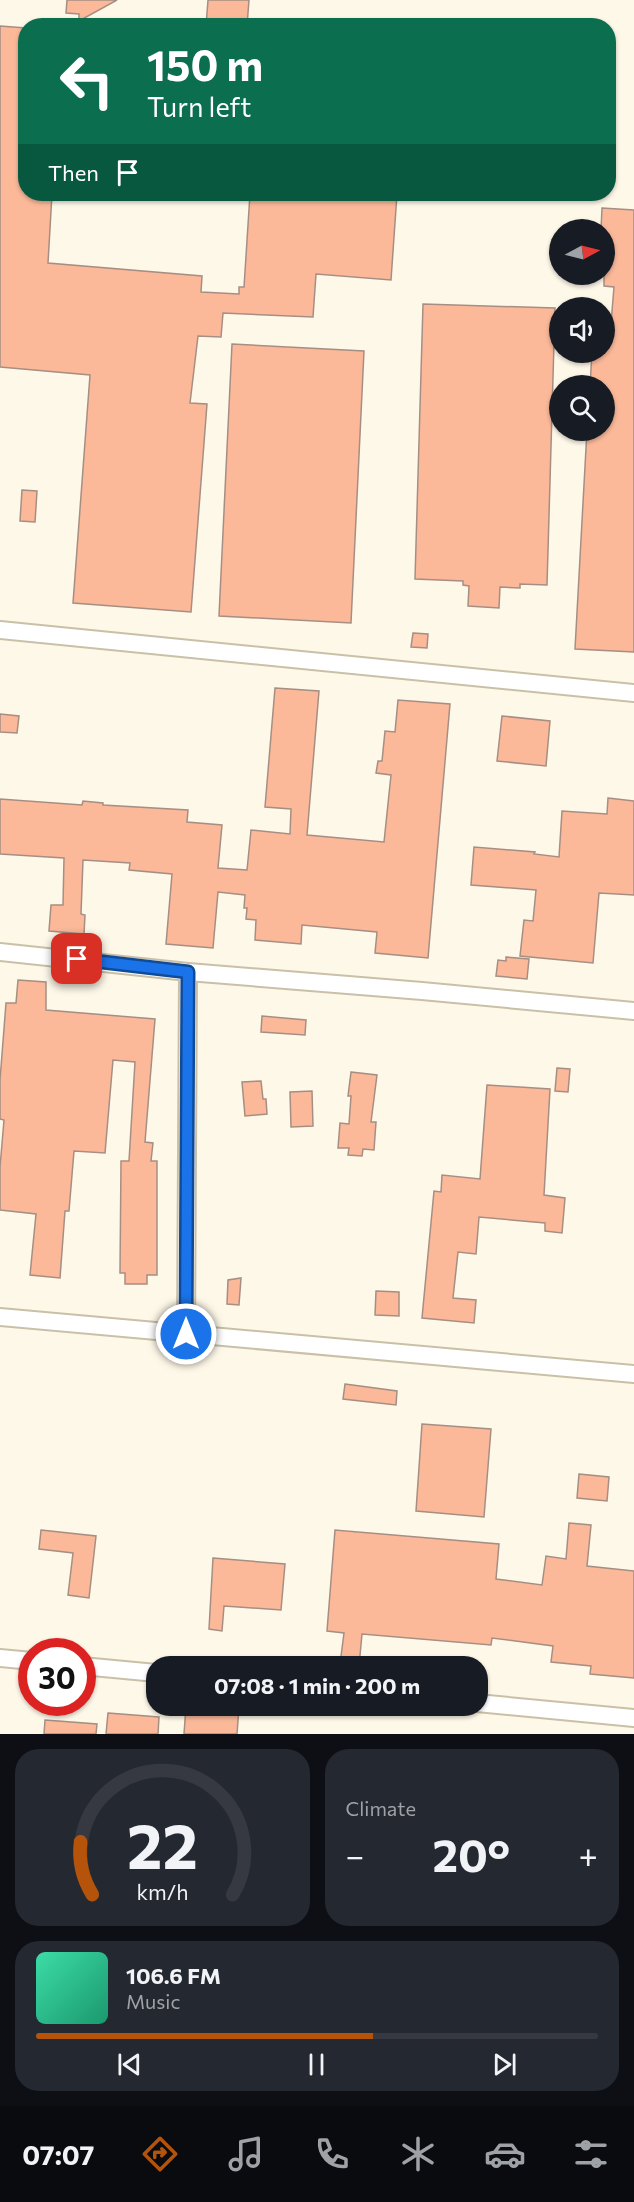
<!DOCTYPE html>
<meta charset="utf-8">
<style>
body{margin:0;font-family:Commissioner,sans-serif;background:#242831;color:#f1f3f6;height:100vh;display:flex;flex-direction:column;font-size:22px;white-space:nowrap}
*{box-sizing:border-box;margin:0}
p{font-size:20px;color:#9ea1a6}
.icon{flex:none;width:33px;height:33px;fill:none;stroke:currentColor;stroke-width:2;stroke-linecap:round;stroke-linejoin:round}
.map{position:relative;height:1734px;overflow:hidden}
.drawer{display:flex;flex-direction:column;gap:15px;padding:15px;background:#0d0f14;flex:1}
.drawer>*{flex:none}
.top-card{position:absolute;left:18px;top:18px;width:598px;height:183px;border-radius:24px;box-shadow:0 2px 4px #0004;background:#0b6e4f;color:#fff;overflow:hidden}
.needle{width:39px;rotate:83deg}
.buttons{position:absolute;left:549px;top:219px;display:grid;gap:12px}
.buttons a{display:grid;place-items:center;width:66px;height:66px;border-radius:50%;background:#171b24;box-shadow:0 2px 4px #0004;font-size:30px}
.speed{position:absolute;left:18px;top:1638px;display:flex;gap:12px;font-size:30px;font-weight:700;text-align:center}
.speed>*{display:grid;place-content:center;width:78px;height:78px;border-radius:50%;background:#171b24;box-shadow:0 2px 4px #0004;line-height:1}
.speed .limit{border:9px solid #d22;background:#fff;color:#111}
.pin{position:absolute;display:grid;place-items:center;width:51px;height:51px;color:#fff;margin:-26px;border-radius:12px;box-shadow:0 3px 9px #0006}
.me{position:absolute;width:66px;margin:-33px;rotate:0deg;stroke-linejoin:round;filter:drop-shadow(0 0 4px #0008)}
.turn{display:flex;align-items:center;gap:21px;height:126px;padding:0 30px;font-size:27px}
.turn .icon{width:78px;height:78px;stroke-width:2.5}
.turn b{display:block;font-size:42px;line-height:51px}
.then{display:flex;align-items:center;height:57px;padding:0 30px;background:#0003;gap:12px;font-size:22px}
.big{font-size:45px;font-weight:700;line-height:1.1}
.drawer .card{flex:1;display:flex;flex-direction:column;justify-content:center;gap:9px;min-width:0;padding:0 21px;border-radius:24px;background:#242831}
.drawer .dial{align-items:center;gap:0}
.dial svg{height:156px;overflow:visible;fill:none;stroke:#363941;stroke-width:7;stroke-linecap:round;text-anchor:middle}
.dial text{fill:#f1f3f6;stroke:none}
.song{display:flex;align-items:center;gap:18px}
.cover{width:72px;height:72px;border-radius:9px;background:linear-gradient(135deg,hsl(160 70% 55%),hsl(160 70% 35%))}
.played{height:6px;border-radius:3px;background:linear-gradient(90deg,#b45309 60%,#363941 60%)}
.keys{display:flex;justify-content:space-around;direction:ltr}
.heat{display:flex;justify-content:space-between;align-items:center;font-size:33px;direction:ltr}
.drawer .tiles{flex:1;display:grid;gap:15px;grid-template-columns:1fr 1fr}
.card:last-child{grid-column:span 2}
.trip{position:absolute;left:146px;top:1656px;width:342px;height:60px;border-radius:24px;background:#171b24;box-shadow:0 2px 4px #0004;font-weight:700;line-height:60px;text-align:center}
.tab-bar{display:flex;height:96px;justify-content:space-around;align-items:center;background:#090b0e;color:#9ea1a6}
.tab-bar .icon{width:42px;height:42px}
.tab-bar .selected{color:#b45309}
.tab-bar b{font-size:27px;color:#f1f3f6}
.map>svg:first-child{display:block}
</style>
<div class="map">
<svg width="634" height="1734" viewBox="0 0 634 1734">
<rect width="100%" height="100%" fill="#fef8e9"/>
<g fill="#fbb99a" stroke="#a78e83" stroke-width="1.5">
<polygon points="67,0 117,0 79,21 79,14 66,13"/>
<polygon points="208,0 249,0 247,26 206,26"/>
<polygon points="0,26 26,28 26,194 52,194 48,263 202,276 201,292 239,294 239,287 244,287 250,194 397,194 391,280 316,274 313,317 223,313 221,337 198,336 190,403 207,404 191,612 73,603 90,375 0,367"/>
<polygon points="602,208 634,210 634,652 575,649 587,430 604,430 604,386 590,386 592,352 604,352 604,323 611,323 614,287 604,286 604,230 601,230"/>
<polygon points="423,304 555,308 547,585 520,584 520,588 500,587 499,608 468,606 469,586 463,585 463,581 415,579"/>
<polygon points="232,344 364,351 351,623 219,616"/>
<polygon points="22,490 37,491 35,522 20,521"/>
<polygon points="413,633 428,634 427,648 411,647"/>
<polygon points="275,688 319,691 307,835 384,842 391,775 376,773 378,761 382,761 385,731 395,732 398,700 450,704 428,958 375,953 377,932 302,925 301,944 255,940 256,920 246,919 247,908 244,908 245,895 218,892 213,948 166,944 172,874 129,870 130,863 83,860 81,914 85,915 84,934 49,931 51,905 63,905 64,858 0,854 0,799 82,805 83,801 103,803 103,805 188,810 187,822 222,825 218,868 247,870 251,830 290,834 291,809 265,807"/>
<polygon points="0,714 19,716 17,733 0,732"/>
<polygon points="502,716 550,721 546,766 497,761"/>
<polygon points="608,798 634,801 634,895 599,893 593,963 520,956 524,920 533,921 536,890 471,885 474,847 535,852 534,854 559,857 562,811 607,814"/>
<polygon points="506,957 529,959 527,979 496,976 498,960 506,961"/>
<polygon points="18,980 46,982 46,1010 155,1019 145,1142 153,1143 151,1161 157,1161 157,1275 147,1275 147,1284 125,1284 125,1273 120,1273 121,1161 129,1161 135,1062 113,1060 105,1153 74,1151 69,1211 65,1211 60,1278 30,1275 36,1214 0,1210 0,1167 4,1120 0,1119 0,1080 6,1003 16,1003"/>
<polygon points="262,1016 306,1020 305,1035 261,1032"/>
<polygon points="557,1068 570,1069 568,1092 555,1091"/>
<polygon points="351,1072 377,1075 371,1122 376,1122 374,1150 363,1149 362,1156 348,1155 349,1148 338,1148 340,1123 349,1124 351,1096 348,1096"/>
<polygon points="261,1081 263,1099 266,1099 267,1114 245,1116 242,1082"/>
<polygon points="487,1085 550,1089 544,1195 565,1198 562,1233 545,1231 545,1223 479,1217 476,1254 458,1252 453,1298 476,1300 474,1323 422,1318 434,1191 441,1192 442,1175 480,1179"/>
<polygon points="312,1091 313,1126 291,1127 290,1092"/>
<polygon points="241,1278 239,1305 227,1304 228,1280"/>
<polygon points="376,1291 399,1292 399,1316 375,1315"/>
<polygon points="345,1384 397,1391 396,1405 343,1399"/>
<polygon points="422,1424 491,1429 484,1517 416,1511"/>
<polygon points="579,1474 609,1477 607,1501 577,1498"/>
<polygon points="569,1523 591,1525 587,1566 634,1571 634,1678 590,1674 591,1666 551,1662 553,1646 492,1638 491,1645 362,1634 359,1666 340,1664 344,1633 327,1631 335,1530 499,1544 496,1579 542,1585 546,1556 566,1559"/>
<polygon points="41,1530 96,1536 89,1598 68,1595 73,1553 39,1549"/>
<polygon points="213,1558 285,1564 281,1610 224,1606 222,1631 209,1629"/>
<polygon points="186,1706 239,1707 237,1734 184,1734"/>
<polygon points="108,1713 159,1717 158,1734 106,1734"/>
<polygon points="45,1720 97,1724 96,1734 44,1734"/>
</g>
<g fill="none" stroke-linecap="round" stroke-linejoin="round">
<defs>
<g id="minor">
<polyline points="0,630 634,693"/>
<polyline points="0,952 188,972 422,991 634,1011"/>
<polyline points="0,1317 634,1374"/>
<polyline points="186,1334 188,972"/>
<polyline points="0,1658 32,1661"/>
<polyline points="82,1666 156,1673"/>
<polyline points="477,1703 634,1718"/>
</g>
</defs>
<use href="#minor" stroke="#cac0a8" stroke-width="20"/>
<use href="#minor" stroke="#fff" stroke-width="16"/>
</g>
<g fill="none" stroke-linecap="round" stroke-linejoin="round">
<defs>
<polyline id="route" points="77,959 188,972 186,1334"/>
</defs>
<use href="#route" stroke="#114b97" stroke-width="15"/>
<use href="#route" stroke="#1a73e8" stroke-width="10"/>
</g>
</svg>
<div class="buttons">
<a><svg class="needle" viewBox="-14 -14 28 28"><path d="M0-13l5 13h-10z" fill="#e53935"/><path d="M0 13l5-13h-10z" fill="#9ea1a6"/></svg></a>
<a><svg class="icon" aria-label="sound" viewBox="0 0 24 24"><path d="M4 9h4l5-4v14l-5-4H4zM17 9q2 3 0 6"/></svg></a>
<a><svg class="icon" aria-label="search" viewBox="0 0 24 24"><circle cx="10" cy="10" r="6"/><path d="M15 15l6 6"/></svg></a>
</div>
<div class="speed"><div class="limit">30</div></div>
<div class="pin" style="left:77px;top:959px;background:#d93025"><svg class="icon" aria-label="arrive" viewBox="0 0 24 24"><path d="M6 21V4h12l-3 4 3 4H6"/></svg></div>
<svg class="me" style="left:186px;top:1334px" viewBox="-20 -20 40 40"><circle r="17" fill="#1a73e8" stroke="#fff" stroke-width="3"/><path d="M0-11L8 9 0 5-8 9z" fill="#fff"/></svg>
<div class="trip">07:08 · 1 min · 200 m</div>
<div class="top-card">
<div class="turn"><svg class="icon" aria-label="left" viewBox="0 0 24 24"><path d="M17 20v-9H6M10 6l-5 5 5 5"/></svg><div><b>150 m</b>Turn left</div></div>
<div class="then">Then<svg class="icon" aria-label="arrive" viewBox="0 0 24 24"><path d="M6 21V4h12l-3 4 3 4H6"/></svg></div>
</div>
</div>
<section class="drawer">
<div class="tiles">
<div class="card dial"><svg viewBox="0 0 100 80">
<path d="M14 69A42 42 0 1 1 86 69"/>
<path d="M14 69A42 42 0 0 1 8 42" stroke="#b45309"/>
<text x="50" y="56" font-size="32" font-weight="700">22</text>
<text x="50" y="72" font-size="11">km/h</text>
</svg></div>
<div class="card"><p>Climate</p>
<div class="heat"><a>−</a><b class="big">20°</b><a>+</a></div>
</div>
<div class="card">
<div class="song"><i class="cover"></i><div><b>106.6 FM</b><p>Music</p></div></div>
<div class="played"></div>
<div class="keys"><svg class="icon" aria-label="previous" viewBox="0 0 24 24"><path d="M18 5L8 12l10 7zM5 5v14"/></svg><svg class="icon" aria-label="pause" viewBox="0 0 24 24"><path d="M8 5v14M16 5v14"/></svg><svg class="icon" aria-label="next" viewBox="0 0 24 24"><path d="M6 5l10 7-10 7zM19 5v14"/></svg></div>
</div>
</div>
</section>
<nav class="tab-bar">
<b>07:07</b>
<svg class="icon selected" aria-label="directions" viewBox="0 0 24 24"><path d="M12 3l9 9-9 9-9-9zM9 14v-3h6M13 9l2 2-2 2"/></svg>
<svg class="icon" aria-label="music" viewBox="0 0 24 24"><path d="M9 18V5l10-2v13"/><circle cx="6" cy="18" r="3"/><circle cx="16" cy="16" r="3"/></svg>
<svg class="icon" aria-label="phone" viewBox="0 0 24 24"><path d="M5 4h4l2 5-3 2q2 4 5 5l2-3 5 2v4C11 20 4 13 5 4z"/></svg>
<svg class="icon" aria-label="climate" viewBox="0 0 24 24"><path d="M12 3v18M4 7l16 10M4 17L20 7"/></svg>
<svg class="icon" aria-label="car" viewBox="0 0 24 24"><path d="M5 17H2v-5l4-1 3-4h7l3 4 3 1v5h-3M9 17h6M6 11h13"/><circle cx="7" cy="17" r="2"/><circle cx="17" cy="17" r="2"/></svg>
<svg class="icon" aria-label="filters" viewBox="0 0 24 24"><path d="M4 7h16M4 17h16"/><circle cx="9" cy="7" r="2"/><circle cx="15" cy="17" r="2"/></svg>
</nav>
